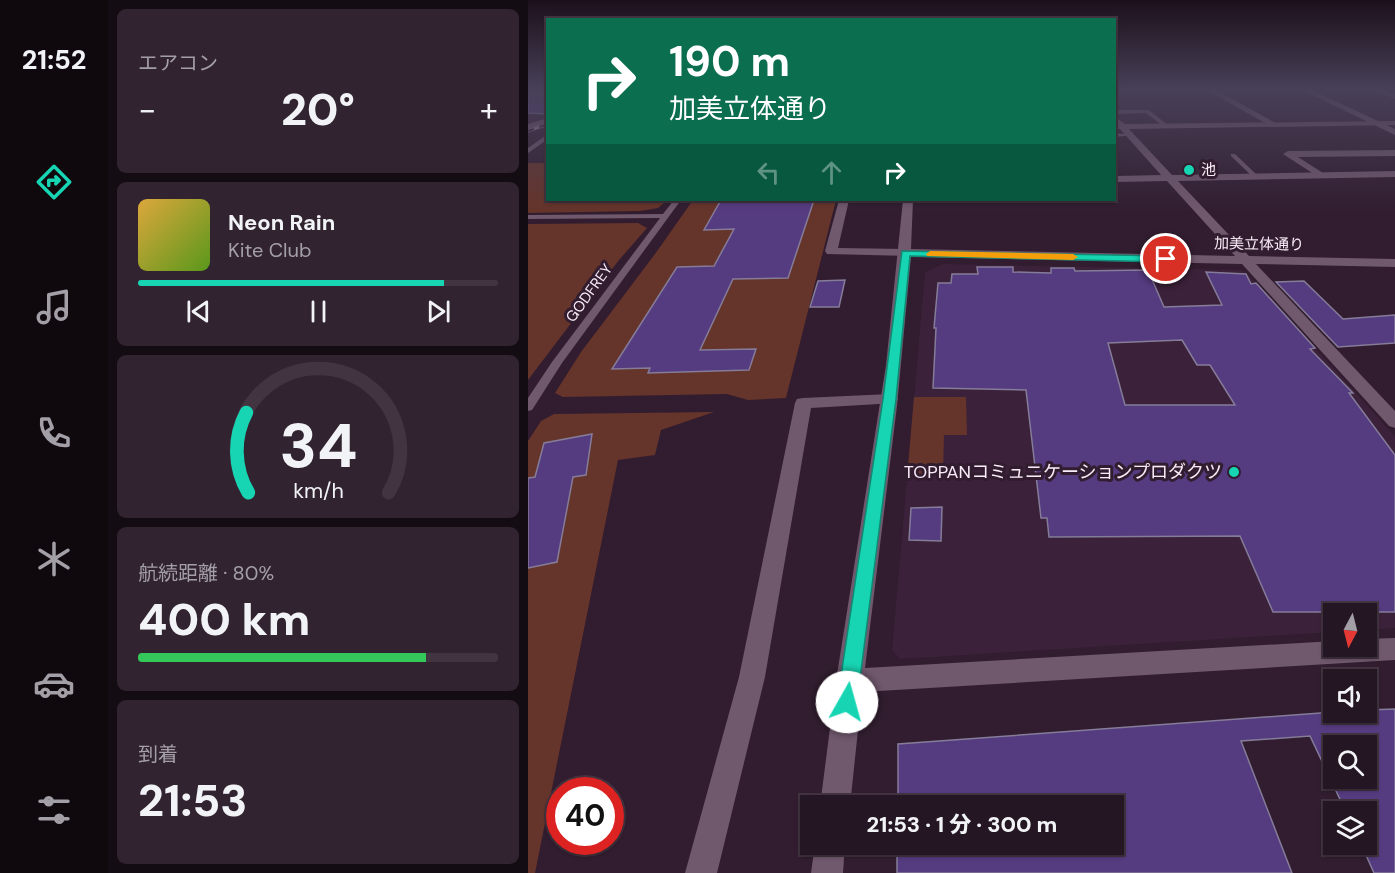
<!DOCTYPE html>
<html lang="ja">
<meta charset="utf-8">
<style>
body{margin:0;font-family:"DM Sans","Noto Sans JP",sans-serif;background:#312330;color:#f1f3f6;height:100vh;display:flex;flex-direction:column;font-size:22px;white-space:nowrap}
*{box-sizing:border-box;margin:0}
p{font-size:20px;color:#a39fa6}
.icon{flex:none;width:33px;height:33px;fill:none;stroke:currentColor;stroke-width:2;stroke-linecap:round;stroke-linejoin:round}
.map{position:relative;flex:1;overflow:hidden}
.sheet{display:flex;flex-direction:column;gap:9px;padding:9px;background:#140c13;width:420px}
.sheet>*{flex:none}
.hud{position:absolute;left:18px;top:18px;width:570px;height:183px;border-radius:0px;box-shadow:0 2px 4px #0004,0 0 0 2px #423541;background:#0b6e4f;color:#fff;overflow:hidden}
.needle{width:39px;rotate:187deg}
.controls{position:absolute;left:795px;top:603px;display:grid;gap:12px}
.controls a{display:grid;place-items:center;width:54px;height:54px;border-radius:0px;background:#251623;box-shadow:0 2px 4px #0004,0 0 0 2px #423541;font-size:30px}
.speed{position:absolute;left:18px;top:777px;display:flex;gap:12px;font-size:30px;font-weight:700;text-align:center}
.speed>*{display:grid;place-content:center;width:78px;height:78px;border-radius:50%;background:#251623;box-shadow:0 2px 4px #0004,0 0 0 2px #423541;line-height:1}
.speed .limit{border:9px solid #d22;background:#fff;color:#111}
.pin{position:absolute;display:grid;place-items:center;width:51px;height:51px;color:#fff;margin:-26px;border:3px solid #fff;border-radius:50%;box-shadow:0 2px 6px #0007}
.me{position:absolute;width:66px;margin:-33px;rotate:7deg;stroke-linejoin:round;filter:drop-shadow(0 0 4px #0008)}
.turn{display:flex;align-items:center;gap:21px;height:126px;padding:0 24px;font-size:27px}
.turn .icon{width:78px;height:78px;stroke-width:2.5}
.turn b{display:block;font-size:42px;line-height:51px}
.lanes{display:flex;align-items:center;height:57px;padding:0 24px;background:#0003;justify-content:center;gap:30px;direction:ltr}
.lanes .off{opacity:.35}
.big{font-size:45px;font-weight:800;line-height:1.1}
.sheet .card{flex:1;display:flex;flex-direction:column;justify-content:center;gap:9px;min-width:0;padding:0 21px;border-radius:9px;background:#312330}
.sheet .dial{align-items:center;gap:0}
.dial svg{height:156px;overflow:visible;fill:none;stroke:#423541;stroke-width:7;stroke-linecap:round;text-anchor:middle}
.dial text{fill:#f1f3f6;stroke:none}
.song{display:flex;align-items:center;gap:18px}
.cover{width:72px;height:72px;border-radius:9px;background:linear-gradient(135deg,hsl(40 70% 55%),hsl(90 70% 35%))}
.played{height:6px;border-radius:3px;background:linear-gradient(90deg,#17d5b3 85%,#423541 85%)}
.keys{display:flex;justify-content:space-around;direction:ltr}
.heat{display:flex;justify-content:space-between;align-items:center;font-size:33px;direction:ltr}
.charge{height:9px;border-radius:4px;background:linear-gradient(90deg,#34c759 80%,#423541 0)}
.trip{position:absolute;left:272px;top:795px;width:324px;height:60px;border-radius:0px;background:#251623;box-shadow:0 2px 4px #0004,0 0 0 2px #423541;font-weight:800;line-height:60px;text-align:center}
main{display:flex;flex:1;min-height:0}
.dock{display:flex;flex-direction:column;width:108px;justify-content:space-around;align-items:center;background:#0f090e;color:#a39fa6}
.dock .icon{width:42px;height:42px}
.dock .active{color:#17d5b3}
.dock b{font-size:27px;color:#f1f3f6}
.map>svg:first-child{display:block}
</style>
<main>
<nav class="dock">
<b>21:52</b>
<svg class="icon active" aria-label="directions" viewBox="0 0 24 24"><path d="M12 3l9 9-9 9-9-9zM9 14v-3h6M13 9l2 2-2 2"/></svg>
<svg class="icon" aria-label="music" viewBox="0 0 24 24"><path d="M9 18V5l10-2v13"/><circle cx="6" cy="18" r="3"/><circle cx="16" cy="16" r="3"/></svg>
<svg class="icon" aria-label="phone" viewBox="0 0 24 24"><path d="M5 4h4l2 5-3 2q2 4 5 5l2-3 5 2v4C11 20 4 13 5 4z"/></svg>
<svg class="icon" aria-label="climate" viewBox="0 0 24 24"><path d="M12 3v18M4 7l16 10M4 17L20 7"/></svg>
<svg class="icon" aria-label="car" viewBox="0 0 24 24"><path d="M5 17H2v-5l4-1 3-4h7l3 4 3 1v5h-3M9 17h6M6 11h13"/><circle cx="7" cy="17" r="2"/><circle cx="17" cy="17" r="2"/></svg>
<svg class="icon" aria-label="filters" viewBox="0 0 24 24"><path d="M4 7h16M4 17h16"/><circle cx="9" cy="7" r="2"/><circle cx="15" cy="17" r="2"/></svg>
</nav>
<section class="sheet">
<div class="card"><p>エアコン</p>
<div class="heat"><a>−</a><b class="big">20°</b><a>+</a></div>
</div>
<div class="card">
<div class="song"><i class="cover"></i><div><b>Neon Rain</b><p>Kite Club</p></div></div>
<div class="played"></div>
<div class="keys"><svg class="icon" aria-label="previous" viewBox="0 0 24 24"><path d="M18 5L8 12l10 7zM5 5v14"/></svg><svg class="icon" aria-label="pause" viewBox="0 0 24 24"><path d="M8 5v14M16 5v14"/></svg><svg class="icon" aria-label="next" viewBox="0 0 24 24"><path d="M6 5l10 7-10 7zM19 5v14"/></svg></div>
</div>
<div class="card dial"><svg viewBox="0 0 100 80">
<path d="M14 69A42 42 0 1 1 86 69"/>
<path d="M14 69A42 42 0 0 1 13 28" stroke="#17d5b3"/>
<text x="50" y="56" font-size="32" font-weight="700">34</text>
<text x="50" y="72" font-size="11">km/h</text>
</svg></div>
<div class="card"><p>航続距離 · 80%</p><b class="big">400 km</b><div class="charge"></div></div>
<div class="card"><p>到着</p><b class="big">21:53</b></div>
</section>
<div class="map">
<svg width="867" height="873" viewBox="0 0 867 873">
<rect width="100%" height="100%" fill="#311d2f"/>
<polygon fill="#3b2139" points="415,264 711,270 718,272 867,436 867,628 839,630 838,614 806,614 805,632 372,659 364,650 397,272"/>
<g fill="#65342a">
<polygon points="0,163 19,163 20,200 139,200 130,208 112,211 0,213"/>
<polygon points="165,200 308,200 258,398 220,400 199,394 35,397 27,393 53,352 127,254"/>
<polygon points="110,223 119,228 91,260 0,380 0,224"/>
<polygon points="386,397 438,397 439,435 416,435 415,474 383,475 383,467 380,466"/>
<polygon points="186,412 133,430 127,455 90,460 7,873 0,873 0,441 13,421 26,414"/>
</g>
<g fill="#553b7f" stroke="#857c99" stroke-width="1.5" fill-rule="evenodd">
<polygon points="0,90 20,90 20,114 0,113"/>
<polygon points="193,200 286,200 260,278 205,279 172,350 228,349 221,370 120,373 122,368 84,369 149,267 186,266 206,229 176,230"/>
<path d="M449,267H485V272L523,273V268H546L547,271L620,270L636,307L694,305L678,272L718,274L723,284L728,283L787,348L782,349L825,393H821L867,455V612H745L712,536L521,537L519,518H513L498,390L405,388L408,328H406L410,283H423L424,274H450ZM654,340L669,365H682L707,405H597L580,343Z"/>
<polygon points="317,280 311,307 282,307 290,281"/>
<polygon points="776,281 815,319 867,315 867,343 810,347 748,282"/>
<polygon points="64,434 58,475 45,477 29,562 0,568 0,478 7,477 16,443"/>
<polygon points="414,507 413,541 381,540 383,508"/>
<path d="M867,709V873H846L833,844H838V812H818L782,736L713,741L764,873H369V844H585V806H370V744L806,712H838V710ZM806,746H838V778H806Z"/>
</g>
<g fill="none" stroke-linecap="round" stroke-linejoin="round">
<g fill="#70586d" fill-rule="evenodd">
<polygon points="586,110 621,110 641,126 636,127 618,113 586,114"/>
<polygon points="586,133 606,135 586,137"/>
<polygon points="20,134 20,139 0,153 0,148"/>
<polygon points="703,154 707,154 729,175 729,177 725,177 703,156"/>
<polygon points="146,200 153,200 34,363 4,410 0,411 0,398 24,362 132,218 0,219 0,215 135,214"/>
</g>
<g fill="#70586d" fill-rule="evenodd">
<polygon points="679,90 688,90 751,125 744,127"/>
<polygon points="846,90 856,90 867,94 867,99"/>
<polygon points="20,118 20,123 0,130 0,124"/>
<polygon points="867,150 867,156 770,157 795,173 797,175 792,178 755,154 760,151"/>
<polygon points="311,200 321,200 310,248 378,249 382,250 384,253 382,256 299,254 297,251"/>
<polygon points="362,394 368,395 370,399 368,403 283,408 237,677 189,873 157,873 211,677 267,403 269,399 275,398"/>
</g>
<g fill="#70586d" fill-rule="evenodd">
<polygon points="586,116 597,124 867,121 867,125 601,129 644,175 867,171 867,177 650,181 721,256 867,259 867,267 728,264 867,411 867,428 861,426 714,264 383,257 369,406 337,668 806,641 806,646 838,646 838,639 867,638 867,660 334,692 322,806 292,806 308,681 358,365 375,200 385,200 383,249 707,256 639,181 586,182 586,176 633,175 592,129 587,129"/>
<polygon points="287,844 317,844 315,873 283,873"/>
</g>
<polygon fill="#70586d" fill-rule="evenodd" points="774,90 784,90 867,129 867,135"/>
<defs>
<polyline id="rail" points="0,131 20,124"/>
</defs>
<use href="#rail" stroke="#978695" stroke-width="3"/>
<use href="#rail" stroke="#311d2f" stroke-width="2" stroke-dasharray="6" stroke-linecap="butt"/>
</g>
<linearGradient id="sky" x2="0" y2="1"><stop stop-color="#1b101a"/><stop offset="0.42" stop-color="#484058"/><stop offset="1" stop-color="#484058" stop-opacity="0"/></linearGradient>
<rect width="867" height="212" fill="url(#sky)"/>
<polygon fill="#17d5b3" stroke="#0f8a74" stroke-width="1.5" points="374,251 638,256 643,259 638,262 382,256 368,399 329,702 326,709 319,711 312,709 309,702 355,399"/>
<polygon fill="#f59e0b" points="402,251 545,254 550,257 545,260 399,256 398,254"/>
<g fill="#17d5b3" stroke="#311d2f" stroke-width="2">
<circle cx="661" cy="170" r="6"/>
<circle cx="706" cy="472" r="6"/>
</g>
<g text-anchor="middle" stroke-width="6" stroke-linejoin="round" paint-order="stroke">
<g font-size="15" fill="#f9ebf7" stroke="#311d2f" text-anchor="start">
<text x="673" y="175">池</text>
</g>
<g font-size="15" fill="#f9ebf7" stroke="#311d2f">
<text transform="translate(731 244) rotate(1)" y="5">加美立体通り</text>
<text transform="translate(61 293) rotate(-54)" y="5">GODFREY</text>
</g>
<g font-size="18" fill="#f9ebf7" stroke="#311d2f" text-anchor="end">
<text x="694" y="478">TOPPANコミュニケーションプロダクツ</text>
</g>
</g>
</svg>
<div class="controls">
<a><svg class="needle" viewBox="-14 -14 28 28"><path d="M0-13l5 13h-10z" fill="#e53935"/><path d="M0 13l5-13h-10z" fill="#a39fa6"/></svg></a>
<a><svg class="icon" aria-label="sound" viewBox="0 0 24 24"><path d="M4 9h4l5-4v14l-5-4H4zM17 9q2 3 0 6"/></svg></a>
<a><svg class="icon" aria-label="search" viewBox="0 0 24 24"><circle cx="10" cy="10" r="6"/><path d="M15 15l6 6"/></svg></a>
<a><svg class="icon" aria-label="layers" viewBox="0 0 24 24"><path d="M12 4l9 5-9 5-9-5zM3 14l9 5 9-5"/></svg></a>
</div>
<div class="speed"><div class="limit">40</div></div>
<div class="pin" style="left:638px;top:259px;background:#d93025"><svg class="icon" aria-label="arrive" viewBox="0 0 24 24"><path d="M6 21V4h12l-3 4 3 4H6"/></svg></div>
<svg class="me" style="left:319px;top:702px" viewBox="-20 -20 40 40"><circle r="19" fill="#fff"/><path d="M0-13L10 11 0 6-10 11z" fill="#17d5b3"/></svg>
<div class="trip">21:53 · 1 分 · 300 m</div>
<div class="hud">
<div class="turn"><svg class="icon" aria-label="right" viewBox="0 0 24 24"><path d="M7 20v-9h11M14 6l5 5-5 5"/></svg><div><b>190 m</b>加美立体通り</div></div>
<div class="lanes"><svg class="icon off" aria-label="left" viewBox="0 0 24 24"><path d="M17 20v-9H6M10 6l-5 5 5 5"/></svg><svg class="icon off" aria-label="ahead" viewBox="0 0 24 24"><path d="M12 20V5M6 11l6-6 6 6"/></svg><svg class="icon" aria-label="right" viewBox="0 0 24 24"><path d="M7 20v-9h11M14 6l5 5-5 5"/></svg></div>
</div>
</div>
</main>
